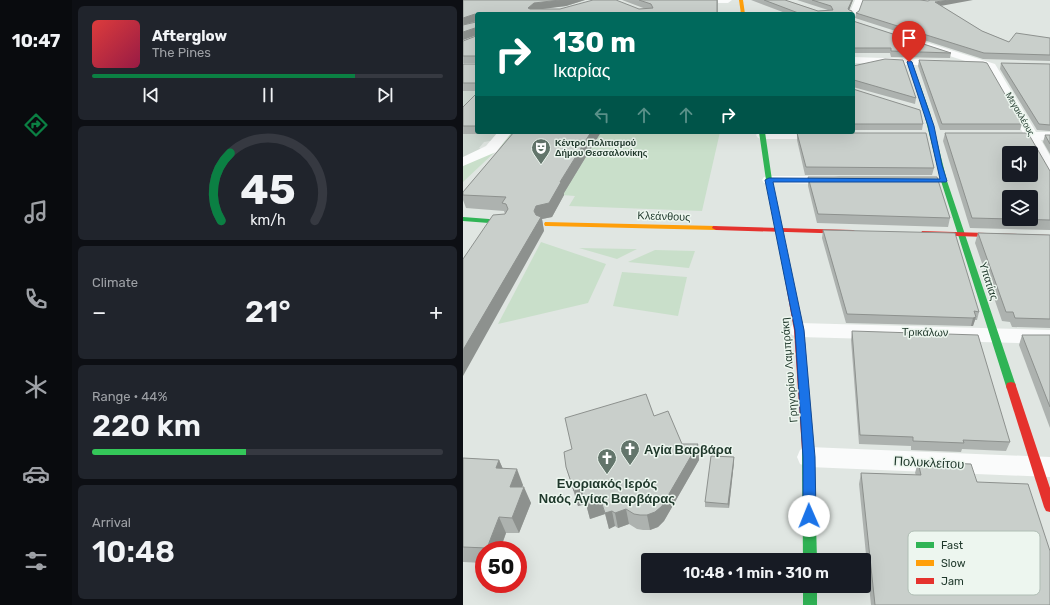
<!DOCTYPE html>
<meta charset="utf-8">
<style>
body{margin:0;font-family:Rubik,sans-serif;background:#20242c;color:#f1f3f6;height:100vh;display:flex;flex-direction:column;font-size:15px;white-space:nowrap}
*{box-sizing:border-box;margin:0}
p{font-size:13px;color:#9ea1a6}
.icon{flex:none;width:22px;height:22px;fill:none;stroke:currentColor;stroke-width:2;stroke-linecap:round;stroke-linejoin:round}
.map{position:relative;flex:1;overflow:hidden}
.sheet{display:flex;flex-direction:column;gap:6px;padding:6px;background:#0d0f14;width:391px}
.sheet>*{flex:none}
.hud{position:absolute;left:12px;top:12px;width:380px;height:122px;border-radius:4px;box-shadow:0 4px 16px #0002;background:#00695c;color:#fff;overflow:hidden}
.controls{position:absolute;left:539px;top:146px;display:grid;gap:8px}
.controls a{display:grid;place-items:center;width:36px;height:36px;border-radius:4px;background:#171b24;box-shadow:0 4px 16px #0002;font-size:20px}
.speed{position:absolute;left:12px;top:541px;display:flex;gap:8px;font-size:20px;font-weight:700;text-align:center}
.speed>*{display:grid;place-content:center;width:52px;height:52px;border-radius:50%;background:#171b24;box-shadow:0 4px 16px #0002;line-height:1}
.speed .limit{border:6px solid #d22;background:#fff;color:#111}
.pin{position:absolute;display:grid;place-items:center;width:34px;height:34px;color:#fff;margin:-41px -17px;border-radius:50% 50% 50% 0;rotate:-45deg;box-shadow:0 0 4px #0007}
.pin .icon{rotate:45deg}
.me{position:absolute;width:44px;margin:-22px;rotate:359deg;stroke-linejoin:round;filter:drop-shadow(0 0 3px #0008)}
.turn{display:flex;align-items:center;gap:14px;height:84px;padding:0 12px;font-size:18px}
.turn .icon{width:52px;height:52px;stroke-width:2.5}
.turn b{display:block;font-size:28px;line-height:34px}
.lanes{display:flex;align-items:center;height:38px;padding:0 12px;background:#0003;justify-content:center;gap:20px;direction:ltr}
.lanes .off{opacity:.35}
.big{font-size:30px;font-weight:600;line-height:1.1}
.sheet .card{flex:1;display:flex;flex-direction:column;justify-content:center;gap:6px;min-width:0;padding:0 14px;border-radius:6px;background:#20242c}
.sheet .dial{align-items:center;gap:0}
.dial svg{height:104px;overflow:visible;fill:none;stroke:#363941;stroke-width:7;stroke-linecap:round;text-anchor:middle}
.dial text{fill:#f1f3f6;stroke:none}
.song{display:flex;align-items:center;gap:12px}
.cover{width:48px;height:48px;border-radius:6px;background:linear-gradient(135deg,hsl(0 70% 55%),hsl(340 70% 35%))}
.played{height:4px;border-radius:2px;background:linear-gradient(90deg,#0b8043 75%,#363941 75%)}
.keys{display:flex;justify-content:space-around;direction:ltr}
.heat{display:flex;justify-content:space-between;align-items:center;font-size:22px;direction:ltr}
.charge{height:6px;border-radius:3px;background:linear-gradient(90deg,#34c759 44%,#363941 0)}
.trip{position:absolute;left:178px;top:553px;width:230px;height:40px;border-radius:4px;background:#171b24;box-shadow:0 4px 16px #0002;font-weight:600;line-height:40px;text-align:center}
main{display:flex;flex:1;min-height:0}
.tab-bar{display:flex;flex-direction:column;width:72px;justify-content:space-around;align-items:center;background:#090b0e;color:#9ea1a6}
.tab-bar .icon{width:28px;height:28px}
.tab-bar .on{color:#0b8043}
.tab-bar b{font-size:18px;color:#f1f3f6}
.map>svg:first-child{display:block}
</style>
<main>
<nav class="tab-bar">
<b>10:47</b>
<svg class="icon on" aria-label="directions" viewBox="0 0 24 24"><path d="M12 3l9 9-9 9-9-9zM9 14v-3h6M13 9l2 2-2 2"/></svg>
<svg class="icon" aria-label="music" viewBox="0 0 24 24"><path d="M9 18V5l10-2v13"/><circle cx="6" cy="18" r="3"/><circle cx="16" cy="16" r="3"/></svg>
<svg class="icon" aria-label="phone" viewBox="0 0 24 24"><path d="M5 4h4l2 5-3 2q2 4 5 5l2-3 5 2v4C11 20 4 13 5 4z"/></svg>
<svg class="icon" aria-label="climate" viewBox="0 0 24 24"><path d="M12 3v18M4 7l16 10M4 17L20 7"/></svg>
<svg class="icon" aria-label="car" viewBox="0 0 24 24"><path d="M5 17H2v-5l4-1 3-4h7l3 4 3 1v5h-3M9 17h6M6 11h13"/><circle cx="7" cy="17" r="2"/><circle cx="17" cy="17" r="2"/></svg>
<svg class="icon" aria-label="filters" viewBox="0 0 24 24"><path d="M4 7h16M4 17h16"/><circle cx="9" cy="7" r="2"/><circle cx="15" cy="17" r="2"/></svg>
</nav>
<section class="sheet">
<div class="card">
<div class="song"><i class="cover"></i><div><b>Afterglow</b><p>The Pines</p></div></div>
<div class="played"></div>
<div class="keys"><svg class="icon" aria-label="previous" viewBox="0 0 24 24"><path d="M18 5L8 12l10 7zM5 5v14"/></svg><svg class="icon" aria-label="pause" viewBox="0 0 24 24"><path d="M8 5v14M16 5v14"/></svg><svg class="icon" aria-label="next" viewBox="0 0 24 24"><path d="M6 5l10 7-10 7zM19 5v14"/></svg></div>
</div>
<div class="card dial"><svg viewBox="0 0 100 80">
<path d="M14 69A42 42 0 1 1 86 69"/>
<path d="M14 69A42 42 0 0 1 21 17" stroke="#0b8043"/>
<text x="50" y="56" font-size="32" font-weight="700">45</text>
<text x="50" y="72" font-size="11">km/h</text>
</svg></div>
<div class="card"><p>Climate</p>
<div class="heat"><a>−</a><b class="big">21°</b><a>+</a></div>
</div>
<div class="card"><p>Range · 44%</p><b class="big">220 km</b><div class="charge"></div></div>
<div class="card"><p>Arrival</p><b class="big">10:48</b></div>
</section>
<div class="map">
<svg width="587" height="605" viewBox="0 0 587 605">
<rect width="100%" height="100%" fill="#e0e6e2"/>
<polygon fill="#ced8d1" points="0,73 14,73 14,132 39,132 33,140 21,142 16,148 20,150 0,159"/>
<g fill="#c9dfca">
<polygon points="50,132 104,132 52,133 0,182 0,166 23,155"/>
<polygon points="138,132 257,132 239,211 106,206 112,196 99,195"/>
<polygon points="78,242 143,264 125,303 35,324"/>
<polygon points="116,248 168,249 174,249 154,259"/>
<polygon points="192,250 232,251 226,268 165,262"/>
<polygon points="159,272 224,277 215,316 150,306"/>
</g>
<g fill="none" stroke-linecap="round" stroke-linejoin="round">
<g fill="#fafbfb" fill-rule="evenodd">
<polygon points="198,0 269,0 265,3 202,3"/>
<polygon points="392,0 400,0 394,15 390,18 390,14 386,14"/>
<polygon points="443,36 532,64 573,132 587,132 587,140 578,140 587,156 587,172 582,171 564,140 536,140 534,137 536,134 560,133 524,68 440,41 438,39"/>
<polygon points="390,57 482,60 487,63 482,66 390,63"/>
<polygon points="35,132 49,132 33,152 0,166 0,157 23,146"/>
<polygon points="296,132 364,132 367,135 365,138 360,139 300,139 295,138 293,135"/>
<polygon points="306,176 371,176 376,177 378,180 376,183 371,184 301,183 299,180 301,177"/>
<polygon points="336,323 587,330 587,344 336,337 329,335 326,330 329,325"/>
<polygon points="346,447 587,457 587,477 346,467 337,464 334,457 337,450"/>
</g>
<g fill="#30b455" fill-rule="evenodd">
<polygon points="444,61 449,62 467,113 484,181 553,386 552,389 548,390 544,389 543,386 478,181 461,113"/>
<polygon points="296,132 302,132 309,180 330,280 326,283 322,280 303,180"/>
<polygon points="0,217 39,220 43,222 39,224 0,221"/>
<polygon points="345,445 349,447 351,450 354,560 340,560 339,450 341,447"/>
<rect x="340" y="586" width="14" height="19"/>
</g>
<g fill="#ff9f0a" fill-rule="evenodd">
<polygon points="276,0 280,0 282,14 278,14"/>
<polygon points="82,222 253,226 257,228 253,230 85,226 82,226 81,224"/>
</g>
<g fill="#e5322d" fill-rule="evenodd">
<polygon points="250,226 390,230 394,232 390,234 253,230 249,228"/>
<polygon points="459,231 587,235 587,239 462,235 458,233"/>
<polygon points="326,277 330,280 341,330 351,450 349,453 345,455 341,453 339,450 331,330 322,280"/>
<polygon points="548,382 552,383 587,488 587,512 583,511 581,507 543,386 544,383"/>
</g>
</g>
<g fill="#adb2af">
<polygon points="0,0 122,0 103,6 74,9 183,9 159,0 255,0 255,14 14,14 14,91 0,91 0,64 13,64 13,63 0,63 0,41 13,36 13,35 0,40 0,25 13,22 14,21 0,25"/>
<polygon points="288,0 322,0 355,11 365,10 334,0 390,0 386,10 389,14 325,14"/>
<polygon points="478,6 519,31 546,42 587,38 587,61 520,59 392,18 393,13 396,11"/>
<polygon points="390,21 488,53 487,58 428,57 427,53 390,53"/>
<polygon points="456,60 559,124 557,130 477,130 455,66"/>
<polygon points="538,63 587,64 587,131 574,130 537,69"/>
<polygon points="390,66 453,98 452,104 390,87"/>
<polygon points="390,89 460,124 459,130 390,130"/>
<polygon points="14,93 14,132 33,132 31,134 0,134 0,107"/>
<polygon points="51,132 138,132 101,193 101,195 89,217 79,219 81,231 42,214 41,211 3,208 0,200 0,192"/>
<polygon points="334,133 471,168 469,175 342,175 334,140"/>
<polygon points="482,133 587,171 587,230 507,228 480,141"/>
<polygon points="582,135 587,135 587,154 580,142"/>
<polygon points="345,177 487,218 485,227 354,223 345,186"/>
<polygon points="360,230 516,312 514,320 512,320 510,326 508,326 383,323 359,238"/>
<polygon points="515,233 587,235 587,328 549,327 547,322 539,321 512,243"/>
<polygon points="389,331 547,442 543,451 499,449 498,452 448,450 448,446 396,444 388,340"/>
<polygon points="559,335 587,335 587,428 556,345"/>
<polygon points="191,416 219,444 235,444 236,460 201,521 195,527 187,530 180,530 174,529 166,524 155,528 152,526 146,529 142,514 127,519 123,504 115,506 103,467 109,449"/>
<polygon points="271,457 271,462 266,508 242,507 242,502"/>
<polygon points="0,458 36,460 40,469 60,485 59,487 68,503 56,533 43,533 37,550 21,550 21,563 0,562"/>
<polygon points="455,462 514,482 587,605 408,605 396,484 398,473 453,475 452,473"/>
</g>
<g fill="#8d918e">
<polygon points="97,0 122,0 103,6 72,10 67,14 65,8 71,3"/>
<polygon points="389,0 390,0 385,13 385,9"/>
<polygon points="486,0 510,0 472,7 472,2"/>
<polygon points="12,14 14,21 0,25 0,18"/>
<polygon points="12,28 14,35 0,40 0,32"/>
<polygon points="128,132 138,132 101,193 101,195 89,217 79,219 81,231 0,376 0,350 71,211 73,206 97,182"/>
<polygon points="513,317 510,326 508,326 510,318"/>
<polygon points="235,444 236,460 201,521 195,527 187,530 184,515"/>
<polygon points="271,457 271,462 266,508 265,504"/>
<polygon points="36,460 43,476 33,468"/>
<polygon points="54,469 60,485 53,502 47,487"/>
<polygon points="61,487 68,503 56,533 49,518"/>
<polygon points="118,489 137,498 142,514 127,519 123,504 115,506 111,491"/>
<polygon points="163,509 166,524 155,528 152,513"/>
<polygon points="149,511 152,526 146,529 142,513"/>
<polygon points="36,517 43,533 37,550 25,550 24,548"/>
</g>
<g fill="#c9cfcb" stroke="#8d918e" fill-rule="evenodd">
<polygon points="0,0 97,0 71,3 65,8 67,9 97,9 130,0 153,0 176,9 190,8 188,4 176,0 254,0 254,14 14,14 14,83 0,83 0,64 13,64 13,56 0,56 0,41 13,36 14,29 12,28 0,32 0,25 13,22 14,16 12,14 0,18"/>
<polygon points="301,0 322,0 355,11 370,10 368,6 349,0 389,0 385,9 386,10 389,11 389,14 337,14 338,14"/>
<polygon points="400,0 457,0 465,1 467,0 486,0 472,2 519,31 546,42 553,33 587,38 587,55 521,53 393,13 396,11"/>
<polygon points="390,21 488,53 428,51 428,48 390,48"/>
<polygon points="422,59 440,60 453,98 391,80 390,81 390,66"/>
<polygon points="456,60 520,62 524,63 559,124 479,124"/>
<polygon points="538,63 587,64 587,125 576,124"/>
<polygon points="390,89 457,110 460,124 390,124"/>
<polygon points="14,93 14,126 0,126 0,107"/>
<polygon points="51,132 128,132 97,182 98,182 86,203 73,206 71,211 73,215 78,217 0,350 0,259 30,215 42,214 45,209 43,204 39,203 43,197 0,195 0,192"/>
<polygon points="334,133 463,133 471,168 343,167"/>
<path d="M482,133H565L587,171V220L509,218ZM546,153H568V175H546ZM546,197H568V219H546Z"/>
<polygon points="582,135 587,135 587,144"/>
<polygon points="345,177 474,177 487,218 355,214"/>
<polygon points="360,230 492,233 516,312 511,311 513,317 510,318 384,314"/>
<polygon points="515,233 587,235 587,319 552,318 550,312 543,312"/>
<polygon points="389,331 515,335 547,442 500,440 501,443 450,441 450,437 397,435"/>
<polygon points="559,335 587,335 587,407"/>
<polygon points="183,394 191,416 205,411 219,444 235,444 199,506 192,512 184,515 177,515 171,514 163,509 152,513 149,511 142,513 137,498 122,504 118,489 111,491 103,467 101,452 109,449 102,418"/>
<polygon points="248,456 271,457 265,504 242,502"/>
<polygon points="0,458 36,460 33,468 54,469 47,487 61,487 49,518 36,517 24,548 0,547"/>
<polygon points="455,462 508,464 514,482 565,484 587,551 587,605 412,605 398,473 458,475"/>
</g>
<polygon fill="#1a73e8" stroke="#114b97" points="446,60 449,62 471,126 479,165 484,181 483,182 310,182 341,330 352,457 353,516 351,520 346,521 342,520 340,516 340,457 332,330 302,180 306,178 477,179 465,126 444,62"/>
<defs>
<symbol id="theatre-pin" viewBox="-11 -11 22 30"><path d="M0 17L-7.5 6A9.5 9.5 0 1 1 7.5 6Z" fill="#63756b" stroke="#edf6ef"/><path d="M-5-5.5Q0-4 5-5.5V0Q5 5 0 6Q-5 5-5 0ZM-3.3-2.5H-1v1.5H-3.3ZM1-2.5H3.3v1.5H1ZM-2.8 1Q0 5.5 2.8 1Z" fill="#fff"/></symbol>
<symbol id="church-pin" viewBox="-11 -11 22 30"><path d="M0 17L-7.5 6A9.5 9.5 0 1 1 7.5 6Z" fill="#63756b" stroke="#edf6ef"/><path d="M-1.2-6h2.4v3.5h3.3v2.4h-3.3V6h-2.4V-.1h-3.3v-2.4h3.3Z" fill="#fff"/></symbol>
</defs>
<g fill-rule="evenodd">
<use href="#theatre-pin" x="67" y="137" width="22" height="30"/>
<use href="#church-pin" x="156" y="438" width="22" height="30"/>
<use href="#church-pin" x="133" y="447" width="22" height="30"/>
</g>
<g text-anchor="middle" stroke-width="3" stroke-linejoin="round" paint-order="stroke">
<g font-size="9" fill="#1f382b" stroke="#edf6ef">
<text transform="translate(557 114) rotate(60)" y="3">Μεγακλέους</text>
</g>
<g font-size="9" font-weight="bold" fill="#1f382b" stroke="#edf6ef" text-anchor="start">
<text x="92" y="146">Κέντρο Πολιτισμού<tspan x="92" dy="10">Δήμου Θεσσαλονίκης</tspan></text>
</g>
<g font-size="11" fill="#1f382b" stroke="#edf6ef">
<text transform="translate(201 216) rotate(2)" y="4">Κλεάνθους</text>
<text transform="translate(526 281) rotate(72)" y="4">Υπατίας</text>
<text transform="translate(462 332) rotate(1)" y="4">Τρικάλων</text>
<text transform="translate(326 370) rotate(-95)" y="4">Γρηγορίου Λαμπράκη</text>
</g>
<g font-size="13" font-weight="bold" fill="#1f382b" stroke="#edf6ef" text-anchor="start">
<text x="181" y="454">Αγία Βαρβάρα</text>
<text x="144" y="488" text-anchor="middle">Ενοριακός Ιερός<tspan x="144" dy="15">Ναός Αγίας Βαρβάρας</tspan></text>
</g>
<g font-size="13" fill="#1f382b" stroke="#edf6ef">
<text transform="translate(466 462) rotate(3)" y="5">Πολυκλείτου</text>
</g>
</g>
<rect x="445" y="531" width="132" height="64" rx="6" fill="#edf6ef" stroke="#afbdb4" stroke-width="1"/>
<rect x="453" y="542" width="18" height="6" fill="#30b455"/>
<rect x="453" y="560" width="18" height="6" fill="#ff9f0a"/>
<rect x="453" y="578" width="18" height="6" fill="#e5322d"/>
<g font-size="11" fill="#1f382b">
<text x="478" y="549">Fast</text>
<text x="478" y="567">Slow</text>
<text x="478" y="585">Jam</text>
</g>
</svg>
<div class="controls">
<a><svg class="icon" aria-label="sound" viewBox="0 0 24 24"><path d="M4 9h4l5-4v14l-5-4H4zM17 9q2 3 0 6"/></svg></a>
<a><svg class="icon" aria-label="layers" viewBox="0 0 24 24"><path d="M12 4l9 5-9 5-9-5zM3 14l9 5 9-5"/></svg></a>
</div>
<div class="speed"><div class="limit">50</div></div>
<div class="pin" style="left:446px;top:62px;background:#d93025"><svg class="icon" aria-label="arrive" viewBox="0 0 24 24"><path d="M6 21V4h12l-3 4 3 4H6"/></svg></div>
<svg class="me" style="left:346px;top:516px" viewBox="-20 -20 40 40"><circle r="19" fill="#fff"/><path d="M0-13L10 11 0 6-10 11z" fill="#1a73e8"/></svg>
<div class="trip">10:48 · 1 min · 310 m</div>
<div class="hud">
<div class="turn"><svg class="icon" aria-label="right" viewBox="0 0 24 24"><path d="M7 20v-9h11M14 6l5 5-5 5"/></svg><div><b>130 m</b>Ικαρίας</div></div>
<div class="lanes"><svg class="icon off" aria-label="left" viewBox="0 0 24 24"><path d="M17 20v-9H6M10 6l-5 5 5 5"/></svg><svg class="icon off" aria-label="ahead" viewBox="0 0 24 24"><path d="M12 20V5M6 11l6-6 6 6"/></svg><svg class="icon off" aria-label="ahead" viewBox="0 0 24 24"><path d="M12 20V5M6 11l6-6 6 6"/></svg><svg class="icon" aria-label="right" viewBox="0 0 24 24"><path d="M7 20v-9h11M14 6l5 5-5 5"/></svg></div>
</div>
</div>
</main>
